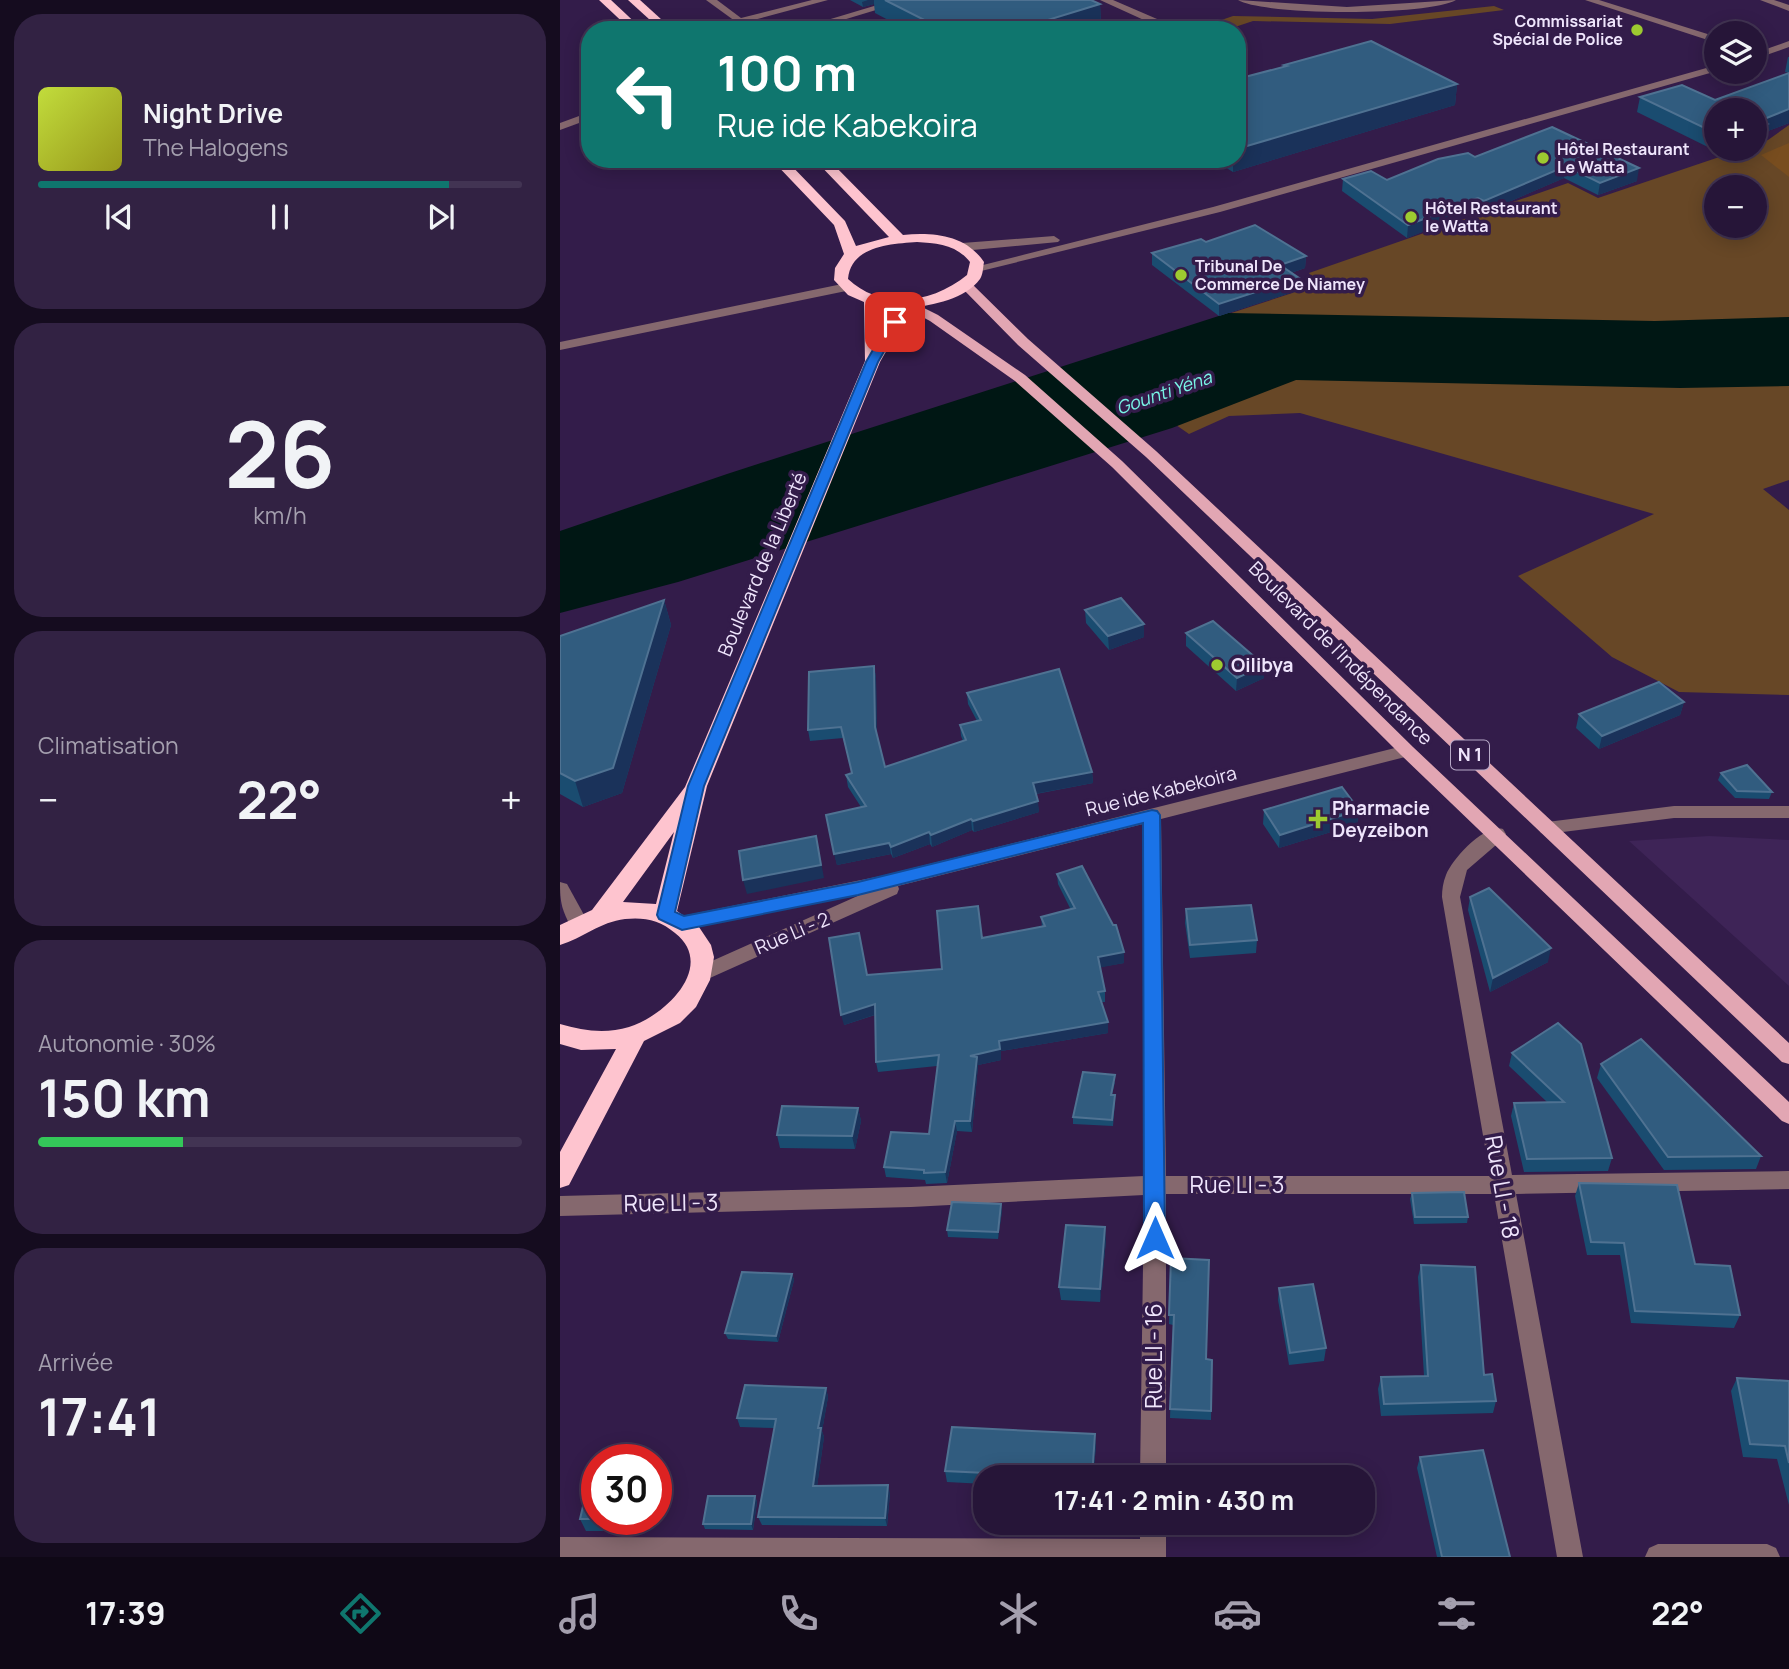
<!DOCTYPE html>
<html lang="fr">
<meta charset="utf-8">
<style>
body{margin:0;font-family:Manrope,sans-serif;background:#322243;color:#f1f3f6;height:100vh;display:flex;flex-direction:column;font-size:26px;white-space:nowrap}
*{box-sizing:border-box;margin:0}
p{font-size:23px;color:#a49fae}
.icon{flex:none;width:38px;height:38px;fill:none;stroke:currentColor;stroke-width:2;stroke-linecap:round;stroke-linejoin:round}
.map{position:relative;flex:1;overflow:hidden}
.side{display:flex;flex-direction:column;gap:14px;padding:14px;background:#150c1f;width:560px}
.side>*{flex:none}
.banner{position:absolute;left:21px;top:21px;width:665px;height:147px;border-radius:28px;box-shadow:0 4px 18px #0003,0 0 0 2px #423453;background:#0f766e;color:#fff;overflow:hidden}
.buttons{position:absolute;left:1144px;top:21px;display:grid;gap:14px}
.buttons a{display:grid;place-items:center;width:63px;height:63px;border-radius:50%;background:#261538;box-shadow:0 4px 18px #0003,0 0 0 2px #423453;font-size:35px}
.speed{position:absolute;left:21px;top:1444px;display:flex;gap:14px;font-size:35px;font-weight:700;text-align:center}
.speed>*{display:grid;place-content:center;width:91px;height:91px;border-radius:50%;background:#261538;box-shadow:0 4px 18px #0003,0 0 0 2px #423453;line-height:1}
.speed .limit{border:10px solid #d22;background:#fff;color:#111}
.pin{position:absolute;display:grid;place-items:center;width:60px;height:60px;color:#fff;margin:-30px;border-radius:14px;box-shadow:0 4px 10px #0006}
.me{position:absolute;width:77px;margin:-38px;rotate:0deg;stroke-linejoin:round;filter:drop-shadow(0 0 5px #0008)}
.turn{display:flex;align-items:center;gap:24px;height:147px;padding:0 21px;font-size:32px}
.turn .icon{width:91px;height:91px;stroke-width:2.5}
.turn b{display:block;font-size:49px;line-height:60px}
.big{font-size:52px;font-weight:700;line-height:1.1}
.side .tile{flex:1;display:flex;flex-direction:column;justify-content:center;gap:10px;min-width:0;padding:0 24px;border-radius:28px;background:#322243}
.side .dial{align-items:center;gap:0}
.dial b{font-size:91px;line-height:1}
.song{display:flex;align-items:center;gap:21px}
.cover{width:84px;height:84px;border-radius:10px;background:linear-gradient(135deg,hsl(70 70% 55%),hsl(60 70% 35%))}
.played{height:7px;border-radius:4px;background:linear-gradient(90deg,#0f766e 85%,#423453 85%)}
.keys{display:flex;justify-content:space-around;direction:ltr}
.heat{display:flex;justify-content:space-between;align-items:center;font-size:38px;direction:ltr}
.charge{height:10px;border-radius:5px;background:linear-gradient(90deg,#34c759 30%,#423453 0)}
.trip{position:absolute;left:413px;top:1465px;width:402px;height:70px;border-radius:28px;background:#261538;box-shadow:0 4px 18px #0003,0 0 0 2px #423453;font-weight:700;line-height:70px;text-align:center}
.dock{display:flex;height:112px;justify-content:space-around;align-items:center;background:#0f0816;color:#a49fae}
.dock .icon{width:49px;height:49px}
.dock .active{color:#0f766e}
.dock b{font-size:32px;color:#f1f3f6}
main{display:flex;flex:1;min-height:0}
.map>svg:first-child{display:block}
</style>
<main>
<section class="side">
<div class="tile">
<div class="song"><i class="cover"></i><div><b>Night Drive</b><p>The Halogens</p></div></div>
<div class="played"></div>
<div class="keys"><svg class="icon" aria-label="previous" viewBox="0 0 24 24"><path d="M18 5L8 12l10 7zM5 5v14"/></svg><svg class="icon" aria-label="pause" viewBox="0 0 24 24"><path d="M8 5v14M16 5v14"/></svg><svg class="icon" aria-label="next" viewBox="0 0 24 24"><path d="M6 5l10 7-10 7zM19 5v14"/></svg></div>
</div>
<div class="tile dial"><b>26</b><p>km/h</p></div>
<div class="tile"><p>Climatisation</p>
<div class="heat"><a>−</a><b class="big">22°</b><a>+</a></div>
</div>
<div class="tile"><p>Autonomie · 30%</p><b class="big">150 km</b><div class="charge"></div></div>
<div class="tile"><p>Arrivée</p><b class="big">17:41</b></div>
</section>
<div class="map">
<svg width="1229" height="1557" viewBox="0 0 1229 1557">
<rect width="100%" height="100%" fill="#331c4a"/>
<polygon fill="#3e2457" points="1149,836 1229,840 1229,986 1069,841"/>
<g fill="#674726" fill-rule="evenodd">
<polygon points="934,6 944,10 830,24 693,21 666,30 647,25 673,16 812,19"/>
<path d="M1229,125V480L1203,489L1229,510V695L1119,692L1052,657L958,576L1094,514L740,413L669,416L629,434L524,361L757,285L749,273L1008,183L1038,198L1183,149H1195V145L1208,140ZM1157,187H1195V226H1157Z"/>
</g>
<polygon fill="#784d1f" points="1229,143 1229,177 1201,155"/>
<polygon fill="#001714" points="668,313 1095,321 1229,317 1229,386 1120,388 736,380 612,428 118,582 0,613 0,531 167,474"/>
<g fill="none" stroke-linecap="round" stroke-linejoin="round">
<g fill="#85686e" fill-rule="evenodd">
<polygon points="146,0 157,0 181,18 252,0 268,0 179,24"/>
<polygon points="334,0 349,0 250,30 234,30"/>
<polygon points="540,0 553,0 604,22 607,27 604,30 593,30 597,26"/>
<path d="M678,0L787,7L896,0C869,16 705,16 678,0Z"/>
<polygon points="1025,0 1039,0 1157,37 1157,43"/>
<polygon points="1200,0 1214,0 1229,5 1229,11"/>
<polygon points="1229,41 1229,47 1195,59 1195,53"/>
<polygon points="1157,65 1157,71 660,212 417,272 411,268 653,207"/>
<polygon points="30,112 30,119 0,130 0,123"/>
<polygon points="494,236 500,240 498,242 402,251 396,247 402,243"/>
<polygon points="287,283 291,284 291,290 0,350 0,342"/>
<path d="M847,745L856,751L853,755L601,819L606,1176H930L882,897C882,890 883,882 886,875C893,858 924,824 943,829L946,834L943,839L907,870L900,897L952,1175L1229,1171V1189L956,1194L1023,1557H997L934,1194H606V1477H580L584,1195L351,1207L0,1216V1196L351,1187L584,1176L583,824L338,886L339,889L337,894L141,982L134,979L131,974L134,969L302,894L122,930L115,928L112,923L115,918L122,916L321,876Z"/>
<polygon points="1114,806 1229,806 1229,818 1114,818 987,834 981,833 978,828 981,823 987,822"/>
<path d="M0,882L7,884L29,924L26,929L19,931L12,929C2,910 0,904 0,882Z"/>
<polygon points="580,1522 606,1522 606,1557 0,1557 0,1537 580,1539"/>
<polygon points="1098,1544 1207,1544 1216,1548 1220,1557 1085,1557 1089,1548"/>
</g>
<g fill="#e2a6b3" fill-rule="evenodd">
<polygon points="406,281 410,282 468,339 596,451 1229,1043 1229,1064 1222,1062 586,457 458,345 402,288 402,282"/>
<polygon points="346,299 378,315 465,375 562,461 853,747 1229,1102 1229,1124 1222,1121 841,755 552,467 455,381 370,321 342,306 342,300"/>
</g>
<g fill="#fec4cf" fill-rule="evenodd">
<polygon points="39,0 51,0 83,30 71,30"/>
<polygon points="68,0 80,0 113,30 101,30"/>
<path d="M211,159H225L285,221L296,246L329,237L254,159H268L343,235C373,232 406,235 424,262C423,267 423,275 420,279C406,299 372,305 351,308L320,362L147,786L117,911L139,927L151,945L154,957L150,980L136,1007L120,1023L84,1041L9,1185L0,1188V1152L56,1049L21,1050L0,1044V1024C23,1031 46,1034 69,1027C105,1016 157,966 115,933C100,920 84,917 65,919C40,922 23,938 0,945V925L32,910L125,787L305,361L304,302L288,295L274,280L275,268L284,254L274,225ZM357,242C377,243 397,245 410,262L407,275C373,303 322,311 288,279C291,246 330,244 357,242ZM319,306L336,308L319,336ZM114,832L96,904L63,902Z"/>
</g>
</g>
<g fill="#1a4c70">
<polygon points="290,0 531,0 540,4 541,24 521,30 347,30 315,13 314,4 303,7"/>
<polygon points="1228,57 1229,57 1229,123 1205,132 1203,140 1157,110 1157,149 1174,149 1160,153 1077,112 1080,97 1155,100 1229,73 1225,72"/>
<polygon points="724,65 897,84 895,105 673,172 652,159 677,159"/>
<polygon points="992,127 1077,181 1038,195 1004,178 923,213 917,211 911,212 847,238 782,191 783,179 827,180 915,157"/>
<polygon points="646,242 746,256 745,268 731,273 739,290 659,316 592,265 592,253"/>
<polygon points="104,600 111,625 62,793 23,807 0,794 0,636"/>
<polygon points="525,610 584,624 584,637 549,650 526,623"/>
<polygon points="626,633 704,678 676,691 626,646"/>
<polygon points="314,666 316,678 317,735 325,767 403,741 401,736 400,725 417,721 408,704 407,693 532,772 533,783 476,794 479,812 414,832 412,830 372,847 370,844 333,858 331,854 277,865 266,815 301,807 288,787 286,775 292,773 283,738 250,741 248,730"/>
<polygon points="1124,702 1120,715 1039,749 1016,728 1019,714"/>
<polygon points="1161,773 1212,792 1209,799 1175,798 1158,780"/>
<polygon points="704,810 799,810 797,824 719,848 703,824"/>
<polygon points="497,874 564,963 540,967 545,991 545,1002 541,1002 548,1022 548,1033 441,1051 441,1060 418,1065 412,1132 397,1131 387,1183 366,1184 365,1180 326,1177 324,1167 369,1134 377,1066 318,1072 316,1062 315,1015 284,1025 307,975 382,969 422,938 482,927 481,917 511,910 498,884"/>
<polygon points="910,897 988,962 930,992 908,910"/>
<polygon points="626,909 697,940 696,953 630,958 625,923"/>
<polygon points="998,1023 1052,1158 1048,1171 964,1172 951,1116 954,1103 987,1102 949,1066 952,1053"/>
<polygon points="1041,1064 1201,1156 1196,1169 1104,1170 1037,1078"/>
<polygon points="555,1082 552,1095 555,1095 555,1102 553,1126 513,1124 513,1117"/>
<polygon points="298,1108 301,1121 295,1149 220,1148 217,1135"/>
<polygon points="1019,1183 1135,1264 1180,1315 1174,1328 1071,1323 1060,1255 1027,1255 1015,1196"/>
<polygon points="852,1193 908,1217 907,1223 854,1224 850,1199"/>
<polygon points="442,1211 438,1239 388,1237 387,1230"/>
<polygon points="546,1240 540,1302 501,1300 499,1287"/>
<polygon points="611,1258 646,1359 652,1360 651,1420 610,1418 613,1325 609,1324"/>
<polygon points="861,1265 924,1375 936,1401 933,1413 821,1416 818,1389 821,1377 864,1376 858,1277"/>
<polygon points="232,1274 234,1280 218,1342 168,1339 165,1333"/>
<polygon points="719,1288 766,1348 764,1361 729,1365 718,1300"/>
<polygon points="1177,1378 1229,1381 1229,1505 1217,1459 1183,1457 1171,1391"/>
<polygon points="266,1388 268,1397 262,1431 264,1437 257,1486 330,1493 327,1526 202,1525 198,1517 214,1428 180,1427 177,1418"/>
<polygon points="536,1446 533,1477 425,1477 425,1484 387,1482 385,1471"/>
<polygon points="860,1457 950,1557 877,1557 857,1468"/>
<polygon points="195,1496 197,1502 193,1530 145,1529 143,1524"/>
<polygon points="20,1519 93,1519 90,1531 26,1531"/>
</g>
<g fill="#1a325a">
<polygon points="308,0 314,0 314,4 303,7 302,2"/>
<polygon points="540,4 541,24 521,30 455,30"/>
<polygon points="897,84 895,105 673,172 673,159 677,159 677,149"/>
<polygon points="1229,109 1229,123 1205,132 1203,140 1195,142 1195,128 1199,121"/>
<polygon points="1161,149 1174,149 1160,153"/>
<polygon points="1006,166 1004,178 923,213 924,201"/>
<polygon points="1079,168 1077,181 1038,195 1040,183"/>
<polygon points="918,198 917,211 847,238 848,225"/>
<polygon points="746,256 745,268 719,277 720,265"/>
<polygon points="739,278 739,290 659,316 659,304"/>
<polygon points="104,600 111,625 62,793 23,807 15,781"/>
<polygon points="584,624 584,637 549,650 548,636"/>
<polygon points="704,665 704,678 676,691 677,678"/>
<polygon points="314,666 316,678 317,739 315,727"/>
<polygon points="1124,702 1120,715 1039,749 1042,736"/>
<polygon points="532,772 533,783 474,794 473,783"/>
<polygon points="478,801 479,812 414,832 413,821"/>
<polygon points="799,810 797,824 719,848 720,835"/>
<polygon points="411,819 412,830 372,847 371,835"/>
<polygon points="369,832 370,844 333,858 331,847"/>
<polygon points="256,836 264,878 187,894 183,880"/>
<polygon points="329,843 331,854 277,865 274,854"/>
<polygon points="991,948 988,962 930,992 933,978"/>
<polygon points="564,952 564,963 538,968 538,957"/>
<polygon points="315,1004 317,1014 284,1025 281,1015"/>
<polygon points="548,1022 548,1033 441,1051 441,1060 418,1065 412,1132 410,1121 410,1056 439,1041"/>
<polygon points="298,1108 301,1121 295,1149 292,1136"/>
<polygon points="395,1121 397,1131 387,1183 385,1172"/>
<polygon points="441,1204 442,1211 438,1239 438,1232"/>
<polygon points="545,1227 546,1240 540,1302 540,1289"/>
<polygon points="232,1274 234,1280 218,1342 216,1336"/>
<polygon points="266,1388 268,1397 262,1431 264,1437 256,1494 253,1486 258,1428"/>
<polygon points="535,1434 536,1446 533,1477 532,1477"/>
<polygon points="328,1485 330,1493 327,1526 325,1518"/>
<polygon points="195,1496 197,1502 193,1530 191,1524"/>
<polygon points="84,1519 93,1519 90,1531"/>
</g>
<g fill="#315c7f" stroke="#4f7292" stroke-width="2">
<polygon points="325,0 531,0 540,4 455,30 384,30"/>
<polygon points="811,41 897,84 677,149 677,79 727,66 724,65"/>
<polygon points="1229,73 1229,109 1199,121 1207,124 1195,128 1195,110 1157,110 1157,134 1080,97 1122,85 1155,100"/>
<polygon points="992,127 1079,168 1040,183 1006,166 924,201 918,198 912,200 848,225 783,179 811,171 827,180 878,159 908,153 915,157"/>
<polygon points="695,225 746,256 720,265 739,278 659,304 592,253 641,239 646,242"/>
<polygon points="561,598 584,624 548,636 525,610"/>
<polygon points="104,600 53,768 15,781 0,773 0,636"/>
<polygon points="653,621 704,665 677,678 626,633"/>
<polygon points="314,666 315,727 325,767 406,740 400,725 421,720 407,693 499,669 532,772 473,783 478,801 413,821 411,819 371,835 369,832 331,847 329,843 274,854 266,815 306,806 286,775 292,773 281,727 248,730 249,672"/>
<polygon points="1099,682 1124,702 1042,736 1019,714"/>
<polygon points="1187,765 1212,792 1177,791 1161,773"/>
<polygon points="782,787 799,810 720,835 704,810"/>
<polygon points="256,836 261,865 183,880 179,851"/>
<polygon points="522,866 553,925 556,925 564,952 538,957 545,991 538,992 548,1022 439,1041 440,1049 410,1056 417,1057 410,1121 395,1121 385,1172 364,1173 364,1170 324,1167 331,1132 369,1134 379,1055 316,1062 315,1004 281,1015 269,938 299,933 307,975 382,969 377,911 418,906 422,938 485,926 481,917 515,908 497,874"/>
<polygon points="929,888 991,948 933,978 910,897"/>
<polygon points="691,905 697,940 630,945 626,909"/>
<polygon points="998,1023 1021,1044 1052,1158 967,1159 954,1103 1004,1102 952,1053"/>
<polygon points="1081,1039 1201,1156 1108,1157 1041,1064"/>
<polygon points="523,1072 555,1075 551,1095 555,1095 552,1120 513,1117"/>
<polygon points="222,1106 298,1108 292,1136 217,1135"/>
<polygon points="1019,1183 1117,1185 1135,1264 1170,1266 1180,1315 1075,1311 1064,1243 1031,1242"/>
<polygon points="904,1192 908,1217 855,1217 852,1193"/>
<polygon points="392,1202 441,1204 438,1232 387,1230"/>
<polygon points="506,1225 545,1227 540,1289 499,1287"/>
<polygon points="611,1258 649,1260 646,1359 652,1360 651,1411 610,1409 614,1315 609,1315"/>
<polygon points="861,1265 915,1267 924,1375 932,1374 936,1401 824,1404 821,1377 868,1376"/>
<polygon points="182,1272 232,1274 216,1336 165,1333"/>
<polygon points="753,1284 766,1348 730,1353 719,1288"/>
<polygon points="1177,1378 1229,1381 1229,1463 1225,1446 1190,1444"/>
<polygon points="185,1385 266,1388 258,1428 261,1428 253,1486 328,1485 325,1518 198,1517 216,1419 177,1418"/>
<polygon points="392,1427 535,1434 532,1477 506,1477 385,1471"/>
<polygon points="923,1450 950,1557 882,1557 860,1457"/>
<polygon points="29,1481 37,1481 37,1519 84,1519 20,1519"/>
<polygon points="148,1496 195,1496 191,1524 143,1524"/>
</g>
<polygon fill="#1a73e8" stroke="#114b97" stroke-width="2" points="335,319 341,322 318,362 144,786 115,912 124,916 298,882 592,810 597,811 600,815 605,1238 602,1244 595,1247 587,1244 584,1238 583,823 298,895 122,930 99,919 97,915 128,786 306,362 329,322"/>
<g fill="#9dca30" stroke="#331c4a" stroke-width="2.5">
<circle cx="1077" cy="30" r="7"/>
<circle cx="983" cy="158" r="7"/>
<circle cx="851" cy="217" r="7"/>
<circle cx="621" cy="275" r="7"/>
<circle cx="657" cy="665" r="7"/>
<path d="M754.5 808.5h7v7h7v7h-7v7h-7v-7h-7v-7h7z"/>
</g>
<g text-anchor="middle" stroke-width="7" stroke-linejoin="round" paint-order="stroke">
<g font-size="16" font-weight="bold" fill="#efe5fc" stroke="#331c4a" text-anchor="start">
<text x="1063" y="27" text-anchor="end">Commissariat<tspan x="1063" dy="18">Spécial de Police</tspan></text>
<text x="997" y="155">Hôtel Restaurant<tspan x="997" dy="18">Le Watta</tspan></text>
<text x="865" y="214">Hôtel Restaurant<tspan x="865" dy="18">le Watta</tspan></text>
<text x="635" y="272">Tribunal De<tspan x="635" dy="18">Commerce De Niamey</tspan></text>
</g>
<g font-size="18" font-style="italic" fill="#79f6e7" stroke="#331c4a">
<text transform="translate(604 393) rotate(-19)" y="6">Gounti Yéna</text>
</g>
<rect fill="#331c4a" stroke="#b7a9c7" stroke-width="2" x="891" y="740.5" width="38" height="29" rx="5"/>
<g font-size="18" font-weight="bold" fill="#efe5fc">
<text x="910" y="761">N 1</text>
</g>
<g font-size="19" fill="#efe5fc" stroke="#331c4a">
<text transform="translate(202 564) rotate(-67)" y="7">Boulevard de la Liberté</text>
<text transform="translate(781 653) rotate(45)" y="7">Boulevard de l'Indépendance</text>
<text transform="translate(601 791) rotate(-14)" y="7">Rue ide Kabekoira</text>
<text transform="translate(232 933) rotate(-23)" y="7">Rue Li - 2</text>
</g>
<g font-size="19" font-weight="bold" fill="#efe5fc" stroke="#331c4a" text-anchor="start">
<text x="671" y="672">Oilibya</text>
<text x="772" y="815">Pharmacie<tspan x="772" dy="22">Deyzeibon</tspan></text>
</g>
<g font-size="23" fill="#efe5fc" stroke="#331c4a">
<text x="677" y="1193">Rue LI - 3</text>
<text transform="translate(942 1187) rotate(80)" y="8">Rue LI - 18</text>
<text transform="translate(111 1203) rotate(-1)" y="8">Rue LI - 3</text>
<text transform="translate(594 1356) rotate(-90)" y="8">Rue LI - 16</text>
</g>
</g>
</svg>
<div class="buttons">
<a><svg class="icon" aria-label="layers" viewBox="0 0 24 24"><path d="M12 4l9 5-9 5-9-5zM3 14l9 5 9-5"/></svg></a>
<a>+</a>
<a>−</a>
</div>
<div class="speed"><div class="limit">30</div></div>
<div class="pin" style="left:335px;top:322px;background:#d93025"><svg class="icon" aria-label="arrive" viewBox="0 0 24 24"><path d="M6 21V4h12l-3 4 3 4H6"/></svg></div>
<svg class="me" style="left:595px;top:1238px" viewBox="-20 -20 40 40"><path d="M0-17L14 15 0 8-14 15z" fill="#1a73e8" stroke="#fff" stroke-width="4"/></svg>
<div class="trip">17:41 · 2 min · 430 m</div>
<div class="banner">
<div class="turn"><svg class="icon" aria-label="left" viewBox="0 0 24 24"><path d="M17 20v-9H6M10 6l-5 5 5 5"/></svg><div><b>100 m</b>Rue ide Kabekoira</div></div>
</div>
</div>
</main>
<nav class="dock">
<b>17:39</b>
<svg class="icon active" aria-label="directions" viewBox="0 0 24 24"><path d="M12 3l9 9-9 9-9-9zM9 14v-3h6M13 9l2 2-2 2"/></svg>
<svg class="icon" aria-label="music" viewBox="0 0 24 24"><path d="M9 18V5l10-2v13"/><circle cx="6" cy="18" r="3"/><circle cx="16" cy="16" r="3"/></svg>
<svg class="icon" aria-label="phone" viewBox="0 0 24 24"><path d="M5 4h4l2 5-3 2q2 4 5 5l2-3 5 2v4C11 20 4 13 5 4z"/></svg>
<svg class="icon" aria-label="climate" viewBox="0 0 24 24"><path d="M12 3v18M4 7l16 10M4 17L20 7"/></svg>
<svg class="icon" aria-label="car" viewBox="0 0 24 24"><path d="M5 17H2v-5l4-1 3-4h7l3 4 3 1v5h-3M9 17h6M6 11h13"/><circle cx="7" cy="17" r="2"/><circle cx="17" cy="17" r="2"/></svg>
<svg class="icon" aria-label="filters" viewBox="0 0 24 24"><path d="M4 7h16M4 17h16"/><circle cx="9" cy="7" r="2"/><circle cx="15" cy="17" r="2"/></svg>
<b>22°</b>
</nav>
